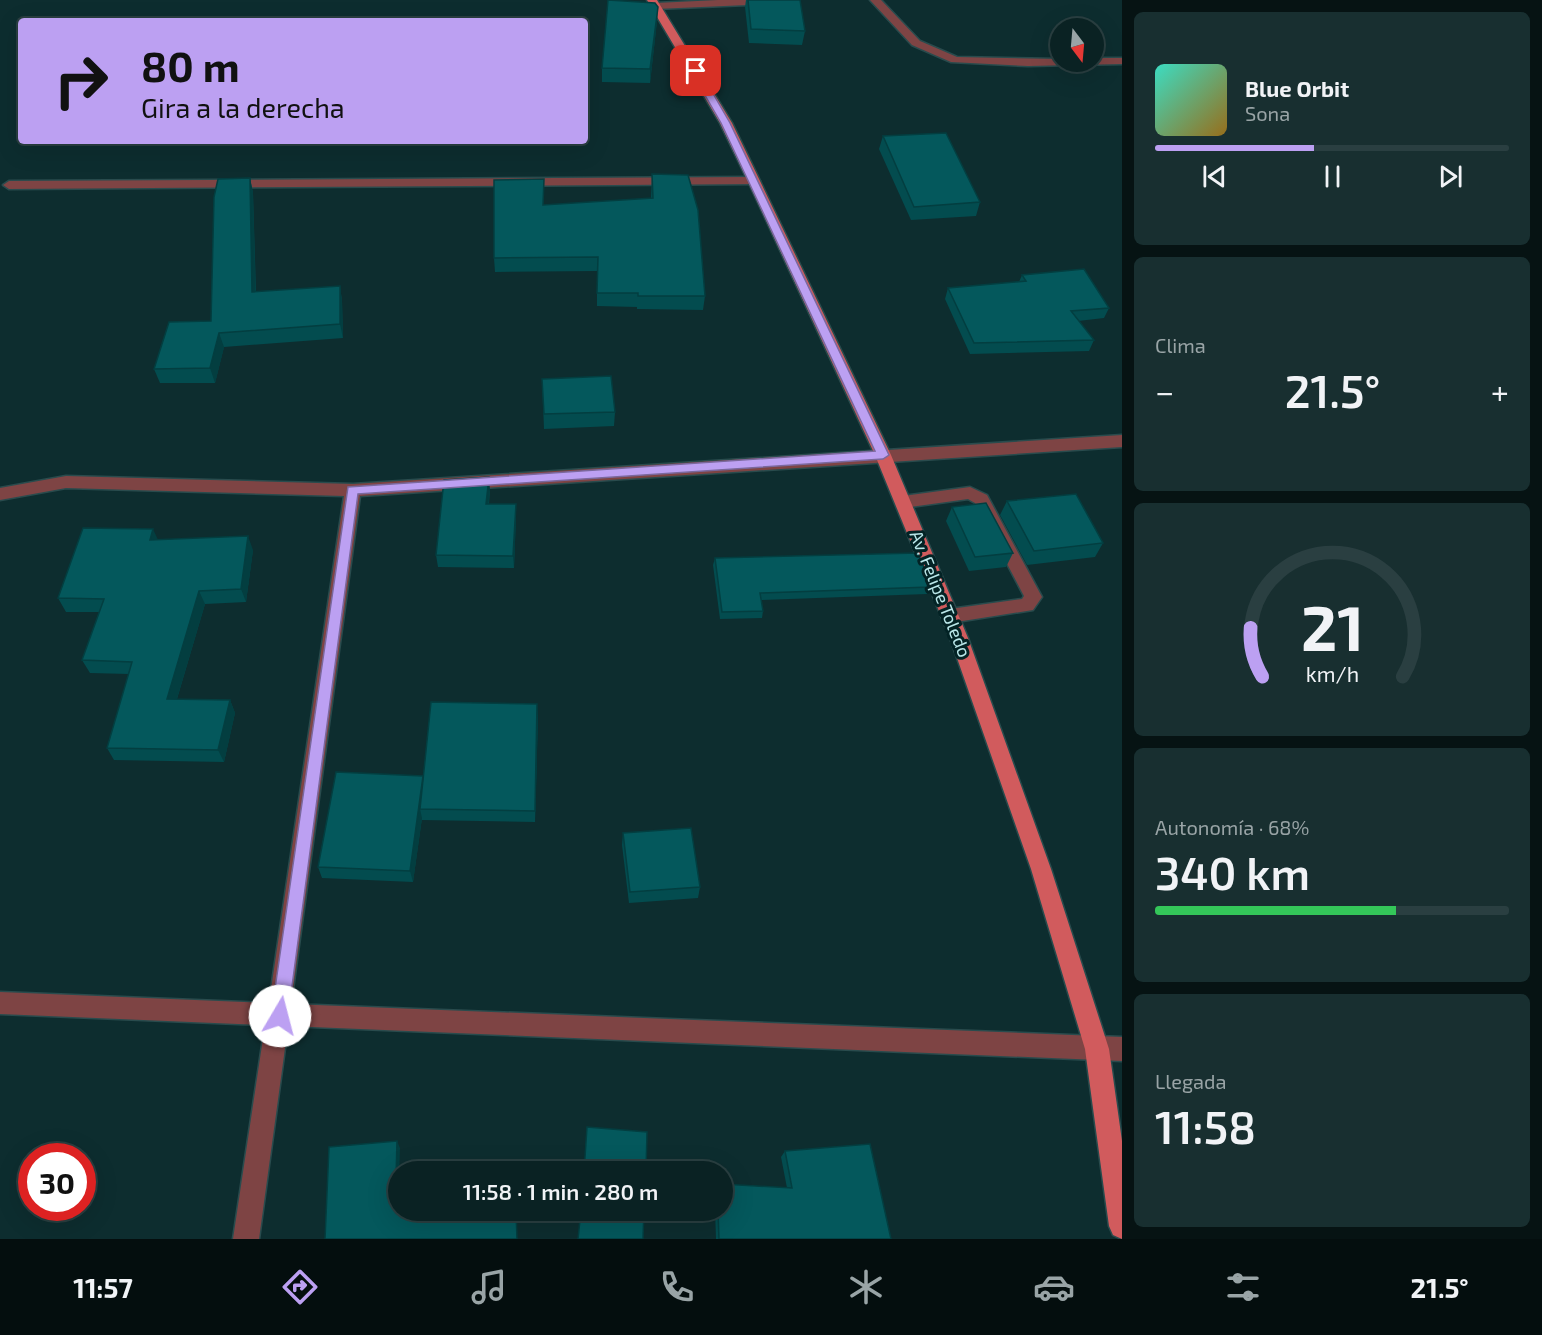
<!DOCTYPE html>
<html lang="es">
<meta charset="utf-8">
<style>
body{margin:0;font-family:"Exo 2",sans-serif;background:#182f30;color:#f1f3f6;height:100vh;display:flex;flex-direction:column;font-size:22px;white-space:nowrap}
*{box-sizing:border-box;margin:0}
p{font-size:20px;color:#99a4a6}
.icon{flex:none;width:33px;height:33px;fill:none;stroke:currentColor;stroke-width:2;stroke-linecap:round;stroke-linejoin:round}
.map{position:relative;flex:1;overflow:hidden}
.side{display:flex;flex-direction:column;gap:12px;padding:12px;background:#061313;width:420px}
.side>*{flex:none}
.hud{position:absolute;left:18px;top:18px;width:570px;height:126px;border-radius:6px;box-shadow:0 6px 24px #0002,0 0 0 2px #2a3f41;background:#bca0f2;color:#111;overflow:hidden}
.needle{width:39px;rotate:164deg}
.tools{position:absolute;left:1050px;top:18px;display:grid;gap:12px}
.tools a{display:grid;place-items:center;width:54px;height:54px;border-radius:50%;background:#0a2223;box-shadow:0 6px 24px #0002,0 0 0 2px #2a3f41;font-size:30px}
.speed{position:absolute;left:18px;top:1143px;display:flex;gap:12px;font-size:30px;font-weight:700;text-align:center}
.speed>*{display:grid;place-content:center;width:78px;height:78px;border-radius:50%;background:#0a2223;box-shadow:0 6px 24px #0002,0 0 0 2px #2a3f41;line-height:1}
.speed .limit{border:9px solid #d22;background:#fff;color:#111}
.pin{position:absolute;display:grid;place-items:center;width:51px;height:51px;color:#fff;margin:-26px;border-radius:12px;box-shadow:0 3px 9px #0006}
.me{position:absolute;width:66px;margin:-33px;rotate:8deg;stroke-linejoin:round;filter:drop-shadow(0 0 4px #0008)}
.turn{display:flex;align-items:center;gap:21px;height:126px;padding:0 24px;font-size:27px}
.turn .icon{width:78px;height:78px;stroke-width:2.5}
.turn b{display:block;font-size:42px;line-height:51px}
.big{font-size:45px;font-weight:600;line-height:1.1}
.side .widget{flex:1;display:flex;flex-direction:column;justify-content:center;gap:9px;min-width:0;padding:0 21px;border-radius:9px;background:#182f30}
.side .dial{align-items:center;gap:0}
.dial svg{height:156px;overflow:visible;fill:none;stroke:#2a3f41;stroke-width:7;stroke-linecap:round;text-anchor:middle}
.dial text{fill:#f1f3f6;stroke:none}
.song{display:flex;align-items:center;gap:18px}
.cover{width:72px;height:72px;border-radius:9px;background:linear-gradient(135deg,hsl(170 70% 55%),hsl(40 70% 35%))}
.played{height:6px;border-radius:3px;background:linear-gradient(90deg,#bca0f2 45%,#2a3f41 45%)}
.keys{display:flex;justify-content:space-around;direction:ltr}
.heat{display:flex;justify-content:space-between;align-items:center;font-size:33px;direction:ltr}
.charge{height:9px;border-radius:4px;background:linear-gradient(90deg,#34c759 68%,#2a3f41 0)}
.trip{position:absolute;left:388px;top:1161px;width:345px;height:60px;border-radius:30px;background:#0a2223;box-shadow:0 6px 24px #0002,0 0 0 2px #2a3f41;font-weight:600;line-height:60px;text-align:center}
.menu{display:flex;height:96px;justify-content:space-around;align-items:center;background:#040e0e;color:#99a4a6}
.menu .icon{width:42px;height:42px}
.menu .on{color:#bca0f2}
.menu b{font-size:27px;color:#f1f3f6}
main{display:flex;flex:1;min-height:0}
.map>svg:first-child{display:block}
</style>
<main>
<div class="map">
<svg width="1122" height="1239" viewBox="0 0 1122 1239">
<rect width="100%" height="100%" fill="#0d2d2f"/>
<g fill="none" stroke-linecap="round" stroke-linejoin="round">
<defs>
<g id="minor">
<polygon points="718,0 795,0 790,3 656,9 651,6 656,3"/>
<polygon points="870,0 881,0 920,41 957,57 1060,59 1060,62 1094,62 1094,58 1122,58 1122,64 1028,66 951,62 912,45"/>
<polygon points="754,177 760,181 759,184 9,189 3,185 9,181"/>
<polygon points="1122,435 1122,447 360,496 291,1004 1122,1037 1122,1061 288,1026 259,1239 233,1239 265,1025 0,1014 0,992 269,1003 344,496 66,488 0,500 0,488 66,476 353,484"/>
<polygon points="970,487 987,495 1042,597 1033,610 950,623 944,621 941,616 944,611 950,609 1022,599 1024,596 975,503 968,499 903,508 897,506 895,502 897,498 903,496"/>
</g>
<polygon id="major" points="647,0 657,0 732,123 760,181 891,455 968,638 1051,869 1109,1049 1122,1141 1122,1239 1113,1235 1109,1226 1085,1049 1031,869 950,638 875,455 748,181 720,123"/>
</defs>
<use href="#minor" stroke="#294b4d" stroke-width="3"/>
<use href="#major" stroke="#294b4d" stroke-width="3"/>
<use href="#minor" fill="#7e4444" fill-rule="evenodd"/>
<use href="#major" fill="#d15b5d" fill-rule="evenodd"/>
</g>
<g fill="#034c4f">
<polygon points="746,0 800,0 805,31 802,45 749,43 745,7"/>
<polygon points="657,21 650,83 602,82 602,68"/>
<polygon points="883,136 980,202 976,216 911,220 879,149"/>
<polygon points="652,174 705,296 703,310 637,309 637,307 597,306 597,271 495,272 494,258 544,205 651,198"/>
<polygon points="250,178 253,193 256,292 340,286 342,301 343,338 224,347 215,383 160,383 154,369 211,321"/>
<polygon points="1022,275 1109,308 1104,318 1078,321 1094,340 1089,351 970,354 945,299 948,288 1019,282"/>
<polygon points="542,379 615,412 614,426 544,429"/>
<polygon points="490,490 489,504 516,504 516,516 514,568 438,567 436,555"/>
<polygon points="1007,501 1103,543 1095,557 1027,565 1000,515"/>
<polygon points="952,507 1013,553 1006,567 969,571 946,521"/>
<polygon points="158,540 253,550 246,602 205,604 177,699 230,700 235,713 224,762 114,760 107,748 129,674 90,673 82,660 99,612 66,612 58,598"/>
<polygon points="715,558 930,587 927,594 761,600 763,611 762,618 720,619 713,565"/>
<polygon points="538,717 535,822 422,820 422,818 413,882 322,878 318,867 423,776"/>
<polygon points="623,833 700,887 698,898 629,903 622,845"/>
<polygon points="785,1151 891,1239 716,1239 715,1210 723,1210 787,1188 781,1157"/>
</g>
<g fill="#033e40">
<polygon points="658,7 657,21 650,83 650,69"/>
<polygon points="250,178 253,193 256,307 252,292"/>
<polygon points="340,286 342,301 343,338 340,324"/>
<polygon points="219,333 224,347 215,383 210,368"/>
<polygon points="489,477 490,490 487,516 486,504"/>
<polygon points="516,504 516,516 514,568 513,556"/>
<polygon points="153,529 159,542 150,540"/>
<polygon points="248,536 253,550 246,602 241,589"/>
<polygon points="199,591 205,604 173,712 167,699"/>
<polygon points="230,700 235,713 224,762 218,750"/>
<polygon points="537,704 538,717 535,822 535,811"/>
<polygon points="423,776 420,809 422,818 413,882 410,871"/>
<polygon points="397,1141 400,1148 399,1184 396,1179"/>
</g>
<g fill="#04585c" stroke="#033e40" stroke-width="1.5">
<polygon points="608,0 655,3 658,7 650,69 602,68"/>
<polygon points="748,0 800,0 805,31 751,29"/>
<polygon points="946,133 980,202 914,207 883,136"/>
<polygon points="652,174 688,175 698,210 705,296 638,296 638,293 597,293 598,257 494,258 494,180 544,179 543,205 653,198"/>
<polygon points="250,178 252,292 340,286 340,324 219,333 210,368 154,369 169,322 211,321 214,197 218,179"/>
<polygon points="1084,269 1109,308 1071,311 1094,340 974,343 948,288 1026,281 1022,275"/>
<polygon points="611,376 615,412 544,414 542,379"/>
<polygon points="489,477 486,504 516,504 513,556 436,555 444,480"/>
<polygon points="1076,494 1103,543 1034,551 1007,501"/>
<polygon points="986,503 1013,553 975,557 952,507"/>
<polygon points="83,528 153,529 150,540 248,536 241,589 199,591 167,699 230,700 218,750 107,748 132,662 82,660 104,599 58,598"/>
<polygon points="918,553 929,580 930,587 760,593 763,611 722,612 715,558"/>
<polygon points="431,702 537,704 535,811 420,809"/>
<polygon points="336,772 423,776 410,871 318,867"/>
<polygon points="691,828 700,887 630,892 623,833"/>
<polygon points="587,1127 647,1132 646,1172 584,1172"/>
<polygon points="397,1141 396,1179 399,1179 399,1210 516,1210 517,1239 325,1239 329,1147"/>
<polygon points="870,1144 891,1239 719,1239 718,1210 723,1210 723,1184 792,1188 785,1151"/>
<polygon points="514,1168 514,1172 478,1172"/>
<polygon points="581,1210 644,1210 643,1239 578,1239"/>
</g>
<polygon fill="#bca0f2" stroke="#7a689d" stroke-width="1.5" points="696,68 700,71 730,123 889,455 883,459 358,494 288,1016 286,1022 280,1025 274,1022 271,1016 348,487 875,451 721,123 691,71"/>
<g text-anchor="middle" stroke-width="6" stroke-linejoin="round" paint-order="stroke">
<g font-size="18" fill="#bae7e9" stroke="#032325">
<text transform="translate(940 594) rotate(68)" y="6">Av. Felipe Toledo</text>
</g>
</g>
</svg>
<div class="tools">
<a><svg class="needle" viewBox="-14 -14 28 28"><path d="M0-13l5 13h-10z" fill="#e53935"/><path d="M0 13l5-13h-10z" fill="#99a4a6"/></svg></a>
</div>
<div class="speed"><div class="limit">30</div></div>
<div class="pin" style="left:696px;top:71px;background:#d93025"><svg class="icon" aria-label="arrive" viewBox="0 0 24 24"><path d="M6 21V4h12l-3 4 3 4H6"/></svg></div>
<svg class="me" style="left:280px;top:1016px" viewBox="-20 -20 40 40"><circle r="19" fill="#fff"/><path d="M0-13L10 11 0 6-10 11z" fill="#bca0f2"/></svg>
<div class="trip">11:58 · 1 min · 280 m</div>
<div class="hud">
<div class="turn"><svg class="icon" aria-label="right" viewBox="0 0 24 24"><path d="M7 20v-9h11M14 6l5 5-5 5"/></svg><div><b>80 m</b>Gira a la derecha</div></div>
</div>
</div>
<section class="side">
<div class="widget">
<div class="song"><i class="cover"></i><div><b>Blue Orbit</b><p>Sona</p></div></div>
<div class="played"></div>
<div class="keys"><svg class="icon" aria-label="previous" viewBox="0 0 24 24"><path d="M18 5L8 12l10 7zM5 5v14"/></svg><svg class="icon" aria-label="pause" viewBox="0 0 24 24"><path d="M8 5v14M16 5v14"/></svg><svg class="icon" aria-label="next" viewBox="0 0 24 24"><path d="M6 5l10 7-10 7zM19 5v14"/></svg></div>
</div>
<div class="widget"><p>Clima</p>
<div class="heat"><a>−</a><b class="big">21.5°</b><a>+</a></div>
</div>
<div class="widget dial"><svg viewBox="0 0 100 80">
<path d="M14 69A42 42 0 1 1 86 69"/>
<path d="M14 69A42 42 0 0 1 8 44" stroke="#bca0f2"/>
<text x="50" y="56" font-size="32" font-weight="700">21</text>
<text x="50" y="72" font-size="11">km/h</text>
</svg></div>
<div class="widget"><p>Autonomía · 68%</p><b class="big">340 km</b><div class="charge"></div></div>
<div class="widget"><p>Llegada</p><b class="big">11:58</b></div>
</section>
</main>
<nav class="menu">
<b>11:57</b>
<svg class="icon on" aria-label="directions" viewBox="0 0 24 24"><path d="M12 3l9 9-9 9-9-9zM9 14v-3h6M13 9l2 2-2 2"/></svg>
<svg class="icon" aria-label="music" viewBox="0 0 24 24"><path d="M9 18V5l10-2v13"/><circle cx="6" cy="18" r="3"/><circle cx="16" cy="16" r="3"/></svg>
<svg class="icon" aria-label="phone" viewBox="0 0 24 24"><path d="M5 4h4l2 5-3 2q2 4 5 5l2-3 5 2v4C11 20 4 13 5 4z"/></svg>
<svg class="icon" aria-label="climate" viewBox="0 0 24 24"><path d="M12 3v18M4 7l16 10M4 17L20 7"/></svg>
<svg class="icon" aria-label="car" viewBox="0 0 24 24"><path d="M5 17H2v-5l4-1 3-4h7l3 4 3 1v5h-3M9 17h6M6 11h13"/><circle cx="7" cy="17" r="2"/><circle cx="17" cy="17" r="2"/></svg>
<svg class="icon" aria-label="filters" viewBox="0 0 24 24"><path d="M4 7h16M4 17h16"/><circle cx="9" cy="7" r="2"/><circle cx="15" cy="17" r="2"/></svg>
<b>21.5°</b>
</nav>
